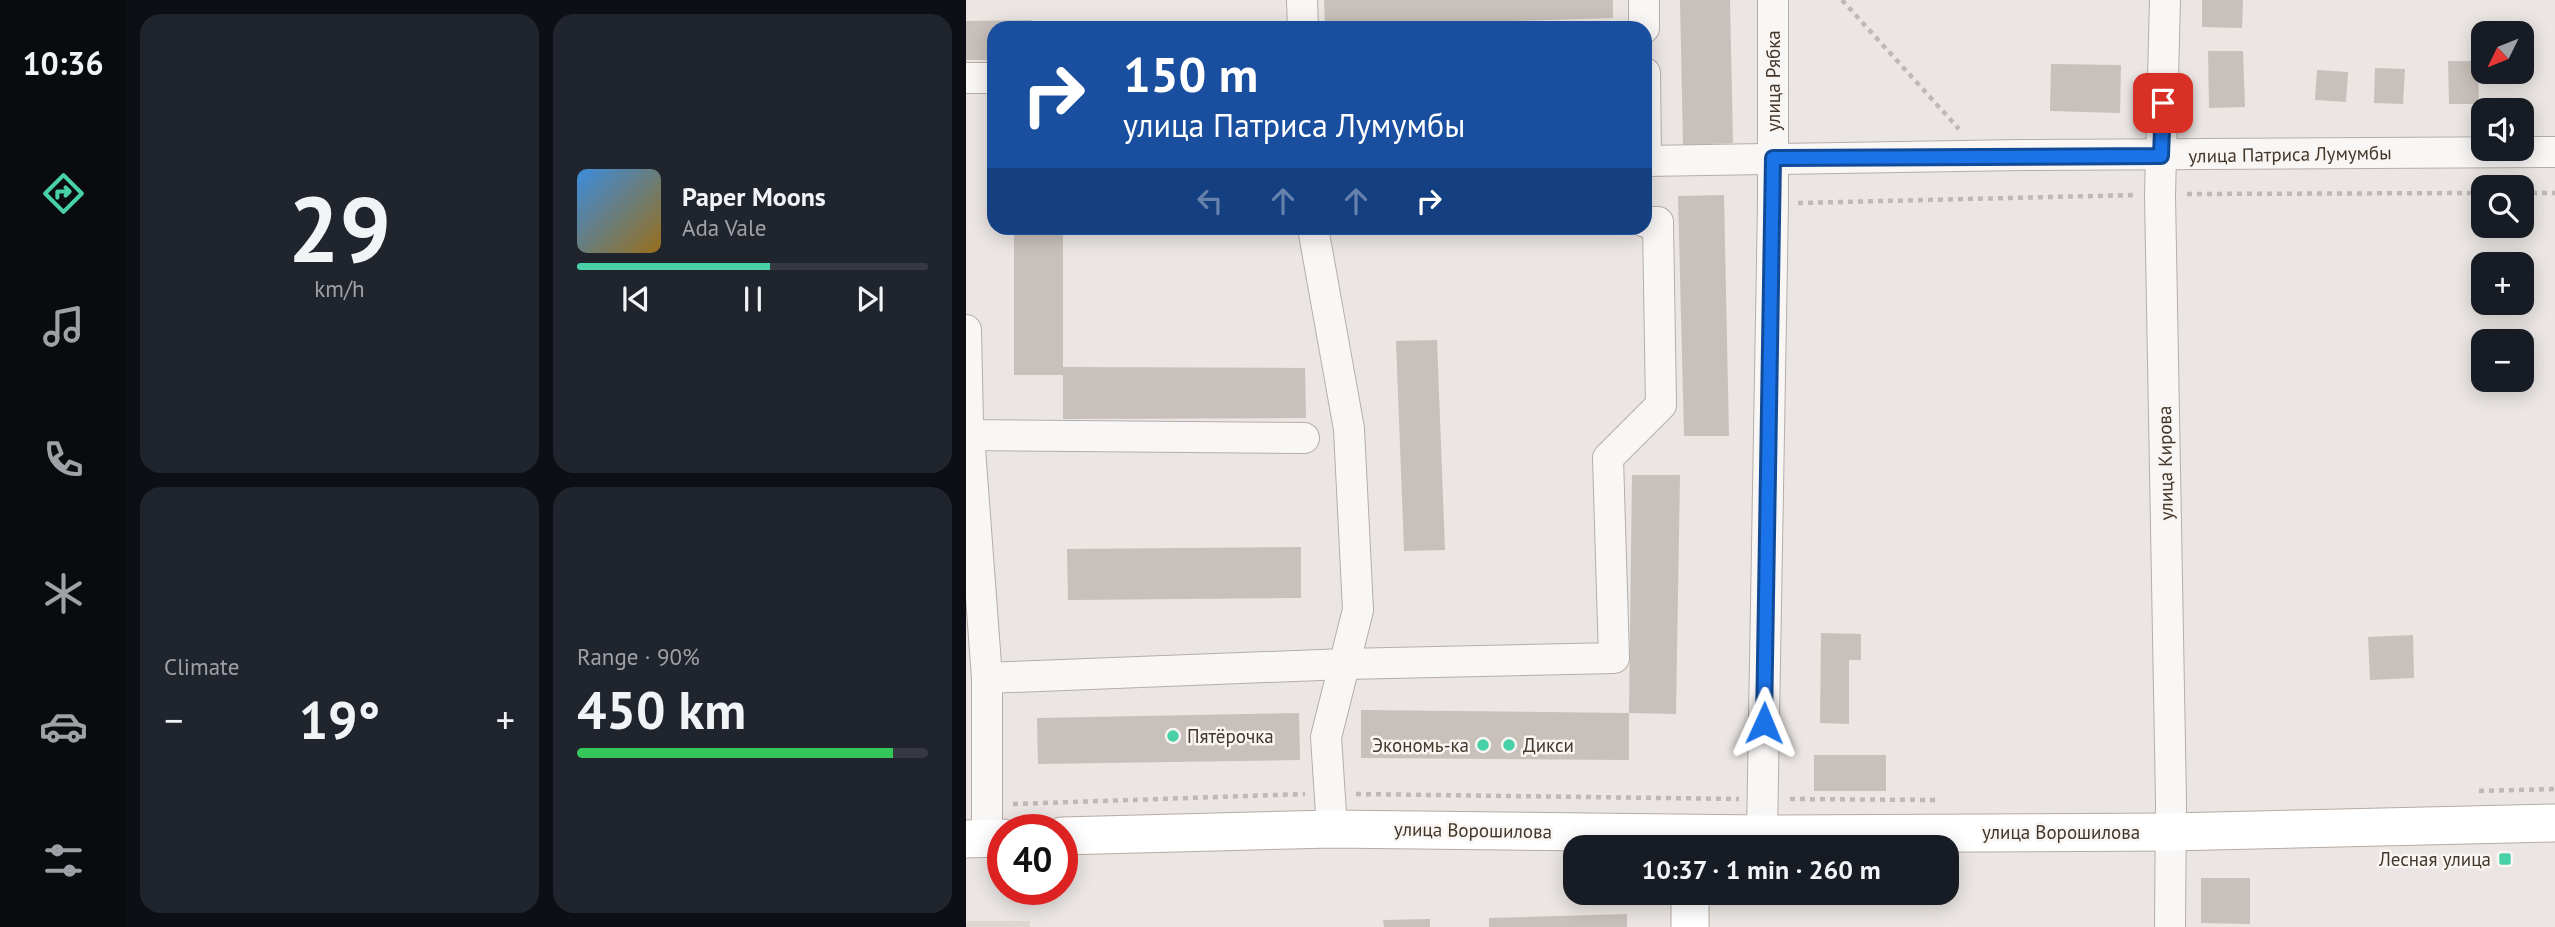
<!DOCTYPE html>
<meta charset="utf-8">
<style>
body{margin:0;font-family:"PT Sans",sans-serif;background:#20242c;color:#f1f3f6;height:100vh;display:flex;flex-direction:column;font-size:26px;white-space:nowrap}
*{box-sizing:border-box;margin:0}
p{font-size:23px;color:#9ea1a6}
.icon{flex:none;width:38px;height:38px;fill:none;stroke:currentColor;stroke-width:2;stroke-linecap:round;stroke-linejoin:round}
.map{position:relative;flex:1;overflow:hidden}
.panel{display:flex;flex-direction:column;gap:14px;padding:14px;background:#0d0f14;width:840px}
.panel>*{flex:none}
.guide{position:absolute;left:21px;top:21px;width:665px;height:214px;border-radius:21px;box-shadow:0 4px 18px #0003;background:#1a4fa0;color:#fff;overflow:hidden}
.needle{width:46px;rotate:227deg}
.buttons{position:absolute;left:1505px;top:21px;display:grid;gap:14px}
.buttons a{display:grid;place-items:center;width:63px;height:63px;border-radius:14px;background:#171b24;box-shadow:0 4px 18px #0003;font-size:35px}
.speed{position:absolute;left:21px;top:814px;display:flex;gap:14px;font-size:35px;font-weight:700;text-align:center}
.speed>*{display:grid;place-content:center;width:91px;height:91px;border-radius:50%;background:#171b24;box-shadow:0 4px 18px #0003;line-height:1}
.speed .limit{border:10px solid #d22;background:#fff;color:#111}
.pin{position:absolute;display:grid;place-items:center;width:60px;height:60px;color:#fff;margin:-30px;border-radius:14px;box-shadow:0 4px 10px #0006}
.me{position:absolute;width:77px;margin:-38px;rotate:1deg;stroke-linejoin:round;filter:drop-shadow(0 0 5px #0008)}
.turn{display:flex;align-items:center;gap:24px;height:147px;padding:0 21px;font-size:32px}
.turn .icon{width:91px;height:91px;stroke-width:2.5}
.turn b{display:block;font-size:49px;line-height:60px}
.lanes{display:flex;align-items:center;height:66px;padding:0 21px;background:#0003;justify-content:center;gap:35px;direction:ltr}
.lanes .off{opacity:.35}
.big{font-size:52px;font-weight:700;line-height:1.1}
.panel .tile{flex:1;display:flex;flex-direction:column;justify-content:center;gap:10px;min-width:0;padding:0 24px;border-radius:21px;background:#20242c}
.panel .dial{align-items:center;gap:0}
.dial b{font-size:91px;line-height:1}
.song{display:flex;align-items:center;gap:21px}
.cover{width:84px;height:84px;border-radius:10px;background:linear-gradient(135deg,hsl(210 70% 55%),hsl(40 70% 35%))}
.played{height:7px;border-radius:4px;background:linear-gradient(90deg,#48d0a6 55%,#363941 55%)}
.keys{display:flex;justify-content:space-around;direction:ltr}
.heat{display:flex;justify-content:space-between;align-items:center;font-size:38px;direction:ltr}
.charge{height:10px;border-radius:5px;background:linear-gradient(90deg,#34c759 90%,#363941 0)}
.panel .tiles{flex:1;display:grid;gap:14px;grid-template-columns:repeat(2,1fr)}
.trip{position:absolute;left:597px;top:835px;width:396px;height:70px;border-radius:21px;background:#171b24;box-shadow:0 4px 18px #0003;font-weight:700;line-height:70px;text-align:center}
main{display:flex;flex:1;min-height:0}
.menu{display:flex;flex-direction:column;width:126px;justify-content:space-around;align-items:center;background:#090b0e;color:#9ea1a6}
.menu .icon{width:49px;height:49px}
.menu .selected{color:#48d0a6}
.menu b{font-size:32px;color:#f1f3f6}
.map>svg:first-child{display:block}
</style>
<main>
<nav class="menu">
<b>10:36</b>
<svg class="icon selected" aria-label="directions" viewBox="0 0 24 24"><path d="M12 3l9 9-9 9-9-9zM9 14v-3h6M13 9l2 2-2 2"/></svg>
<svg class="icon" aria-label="music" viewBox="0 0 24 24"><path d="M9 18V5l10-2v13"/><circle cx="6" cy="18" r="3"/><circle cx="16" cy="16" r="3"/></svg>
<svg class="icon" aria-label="phone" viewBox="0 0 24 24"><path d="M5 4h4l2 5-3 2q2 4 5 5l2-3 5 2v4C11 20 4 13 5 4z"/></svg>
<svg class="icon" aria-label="climate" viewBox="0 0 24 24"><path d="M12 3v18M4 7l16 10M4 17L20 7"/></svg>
<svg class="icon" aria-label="car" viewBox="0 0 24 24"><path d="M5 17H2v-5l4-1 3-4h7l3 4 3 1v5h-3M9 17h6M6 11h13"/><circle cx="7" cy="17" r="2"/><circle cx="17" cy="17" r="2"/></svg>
<svg class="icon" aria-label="filters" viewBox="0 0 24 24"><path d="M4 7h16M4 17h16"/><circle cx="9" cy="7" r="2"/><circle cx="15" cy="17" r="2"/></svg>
</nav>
<section class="panel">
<div class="tiles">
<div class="tile dial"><b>29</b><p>km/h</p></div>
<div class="tile">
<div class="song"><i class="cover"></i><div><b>Paper Moons</b><p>Ada Vale</p></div></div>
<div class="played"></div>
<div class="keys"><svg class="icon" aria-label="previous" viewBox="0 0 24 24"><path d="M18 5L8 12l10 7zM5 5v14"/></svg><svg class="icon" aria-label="pause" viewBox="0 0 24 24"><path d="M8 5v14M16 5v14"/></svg><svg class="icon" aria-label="next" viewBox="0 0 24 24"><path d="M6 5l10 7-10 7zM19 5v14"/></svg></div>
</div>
<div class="tile"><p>Climate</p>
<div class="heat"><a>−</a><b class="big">19°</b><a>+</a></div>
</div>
<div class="tile"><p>Range · 90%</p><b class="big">450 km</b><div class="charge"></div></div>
</div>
</section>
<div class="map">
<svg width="1589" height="927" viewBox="0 0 1589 927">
<rect width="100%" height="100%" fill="#ebe6e3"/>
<rect fill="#ddd6d1" x="0" y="921" width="64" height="6"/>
<g fill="#c8c0ba">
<polygon points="358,0 647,0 647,18 359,27"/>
<polygon points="714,0 764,0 767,143 717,145"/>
<polygon points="1236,0 1277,0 1276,28 1236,27"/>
<polygon points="66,20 66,28 28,28 28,60 0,60 0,21"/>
<polygon points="1242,51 1277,51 1279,107 1243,108"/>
<polygon points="1482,61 1512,61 1513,104 1483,104"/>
<polygon points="1085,64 1155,65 1154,113 1084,111"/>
<polygon points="1409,68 1439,69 1437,104 1408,103"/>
<polygon points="1351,70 1382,72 1380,102 1349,100"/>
<polygon points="758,195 763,436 718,436 712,196"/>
<polygon points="48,228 97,228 97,367 339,368 340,418 97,419 97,375 48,375"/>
<polygon points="471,340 479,550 438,551 430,341"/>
<polygon points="666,475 714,475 710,714 663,713"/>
<polygon points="335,547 335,598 102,600 101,549"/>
<polygon points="855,633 895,634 895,660 883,660 883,724 854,723"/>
<polygon points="1447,635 1448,678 1404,680 1402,637"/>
<polygon points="395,710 663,713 663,760 395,758"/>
<polygon points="333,713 334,760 72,764 71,718"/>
<rect x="848" y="755" width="72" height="36"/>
<polygon points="1235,878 1284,878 1284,924 1235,923"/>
<polygon points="661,914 661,927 523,927 523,918"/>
<polygon points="464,919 464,927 418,927 417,920"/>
</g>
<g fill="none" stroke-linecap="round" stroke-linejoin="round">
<defs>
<g id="minor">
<polyline points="336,0 337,28"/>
<polyline points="678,0 678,28"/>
<polyline points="1199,0 1194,195 1205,801 1204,927"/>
<polyline points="679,73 680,161 1056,155 1589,152"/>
<polyline points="0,78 28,78"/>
<polyline points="347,228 383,429 392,610 360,737 366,829"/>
<polyline points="0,330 2,425"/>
<polyline points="0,424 2,425 3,435 338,438"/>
<polyline points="3,435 21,678 21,838"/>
<polyline points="21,678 379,664 648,658 642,458 695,405 692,222 679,222"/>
<polyline points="796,834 807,203 807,0"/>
</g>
<g id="major">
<polyline points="96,836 366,829 796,834 1205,832 1589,823"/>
<polyline points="0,839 37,838"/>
<polyline points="724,892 724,927"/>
</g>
</defs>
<use href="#minor" stroke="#b5aea8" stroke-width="32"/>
<use href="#major" stroke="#b7aba2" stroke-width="39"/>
<g stroke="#bfb9b5" stroke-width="4.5" stroke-dasharray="5 5" stroke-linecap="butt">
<polyline points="876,0 993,129"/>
<polyline points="1556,193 1589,193"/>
<polyline points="1221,194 1517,193"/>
<polyline points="832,203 1170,195"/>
<polyline points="1513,791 1589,789"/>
<polyline points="390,794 773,799"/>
<polyline points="824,799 969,800"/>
<polyline points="47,804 339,794"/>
</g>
<use href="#minor" stroke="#f9f7f6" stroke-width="30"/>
<use href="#major" stroke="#fff" stroke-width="37"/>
</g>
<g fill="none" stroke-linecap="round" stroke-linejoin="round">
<defs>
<polyline id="route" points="798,723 807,158 1195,156 1197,103"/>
</defs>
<use href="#route" stroke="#114b97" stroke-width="18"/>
<use href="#route" stroke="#1a73e8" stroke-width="12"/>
</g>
<g fill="#48d0a6" stroke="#f8f5f3" stroke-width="2.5">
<circle cx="207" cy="736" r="7"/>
<circle cx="517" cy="745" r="7"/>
<circle cx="543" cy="745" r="7"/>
<rect x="1532" y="852" width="14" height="14" rx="3.5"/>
</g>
<g text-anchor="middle" stroke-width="5" stroke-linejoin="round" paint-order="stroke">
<g font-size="19" fill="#43362a" stroke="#f8f5f3">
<text transform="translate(807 81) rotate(-90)" y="7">улица Рябка</text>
<text transform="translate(1324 154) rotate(-1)" y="7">улица Патриса Лумумбы</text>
<text transform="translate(1199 463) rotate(-91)" y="7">улица Кирова</text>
<text transform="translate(507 830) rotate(1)" y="7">улица Ворошилова</text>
<text x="1095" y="839">улица Ворошилова</text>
</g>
<g font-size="19" fill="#43362a" stroke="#f8f5f3" text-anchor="start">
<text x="221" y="743">Пятёрочка</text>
<text x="503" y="752" text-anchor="end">Экономь-ка</text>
<text x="557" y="752">Дикси</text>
<text x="1525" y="866" text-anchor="end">Лесная улица</text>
</g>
</g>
</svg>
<div class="buttons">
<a><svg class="needle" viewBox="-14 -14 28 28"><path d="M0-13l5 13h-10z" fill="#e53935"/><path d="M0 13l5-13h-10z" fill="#9ea1a6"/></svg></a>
<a><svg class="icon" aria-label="sound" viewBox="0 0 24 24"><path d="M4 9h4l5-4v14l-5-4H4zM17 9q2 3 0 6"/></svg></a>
<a><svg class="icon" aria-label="search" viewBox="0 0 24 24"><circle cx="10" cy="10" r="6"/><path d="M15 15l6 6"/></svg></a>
<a>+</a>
<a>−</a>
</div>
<div class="speed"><div class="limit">40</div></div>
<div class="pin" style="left:1197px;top:103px;background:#d93025"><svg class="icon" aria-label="arrive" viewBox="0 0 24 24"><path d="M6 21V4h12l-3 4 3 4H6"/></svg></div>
<svg class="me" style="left:798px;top:723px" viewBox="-20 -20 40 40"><path d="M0-17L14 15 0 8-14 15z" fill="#1a73e8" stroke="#fff" stroke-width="4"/></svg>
<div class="trip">10:37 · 1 min · 260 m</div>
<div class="guide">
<div class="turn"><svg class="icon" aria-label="right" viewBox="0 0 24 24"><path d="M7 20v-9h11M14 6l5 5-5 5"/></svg><div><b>150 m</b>улица Патриса Лумумбы</div></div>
<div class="lanes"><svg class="icon off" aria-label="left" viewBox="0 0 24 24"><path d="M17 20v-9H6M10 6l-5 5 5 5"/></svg><svg class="icon off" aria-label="ahead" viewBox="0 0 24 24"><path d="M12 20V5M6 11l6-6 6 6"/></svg><svg class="icon off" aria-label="ahead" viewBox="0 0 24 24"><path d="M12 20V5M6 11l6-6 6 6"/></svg><svg class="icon" aria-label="right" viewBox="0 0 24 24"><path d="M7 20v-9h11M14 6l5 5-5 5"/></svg></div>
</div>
</div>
</main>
